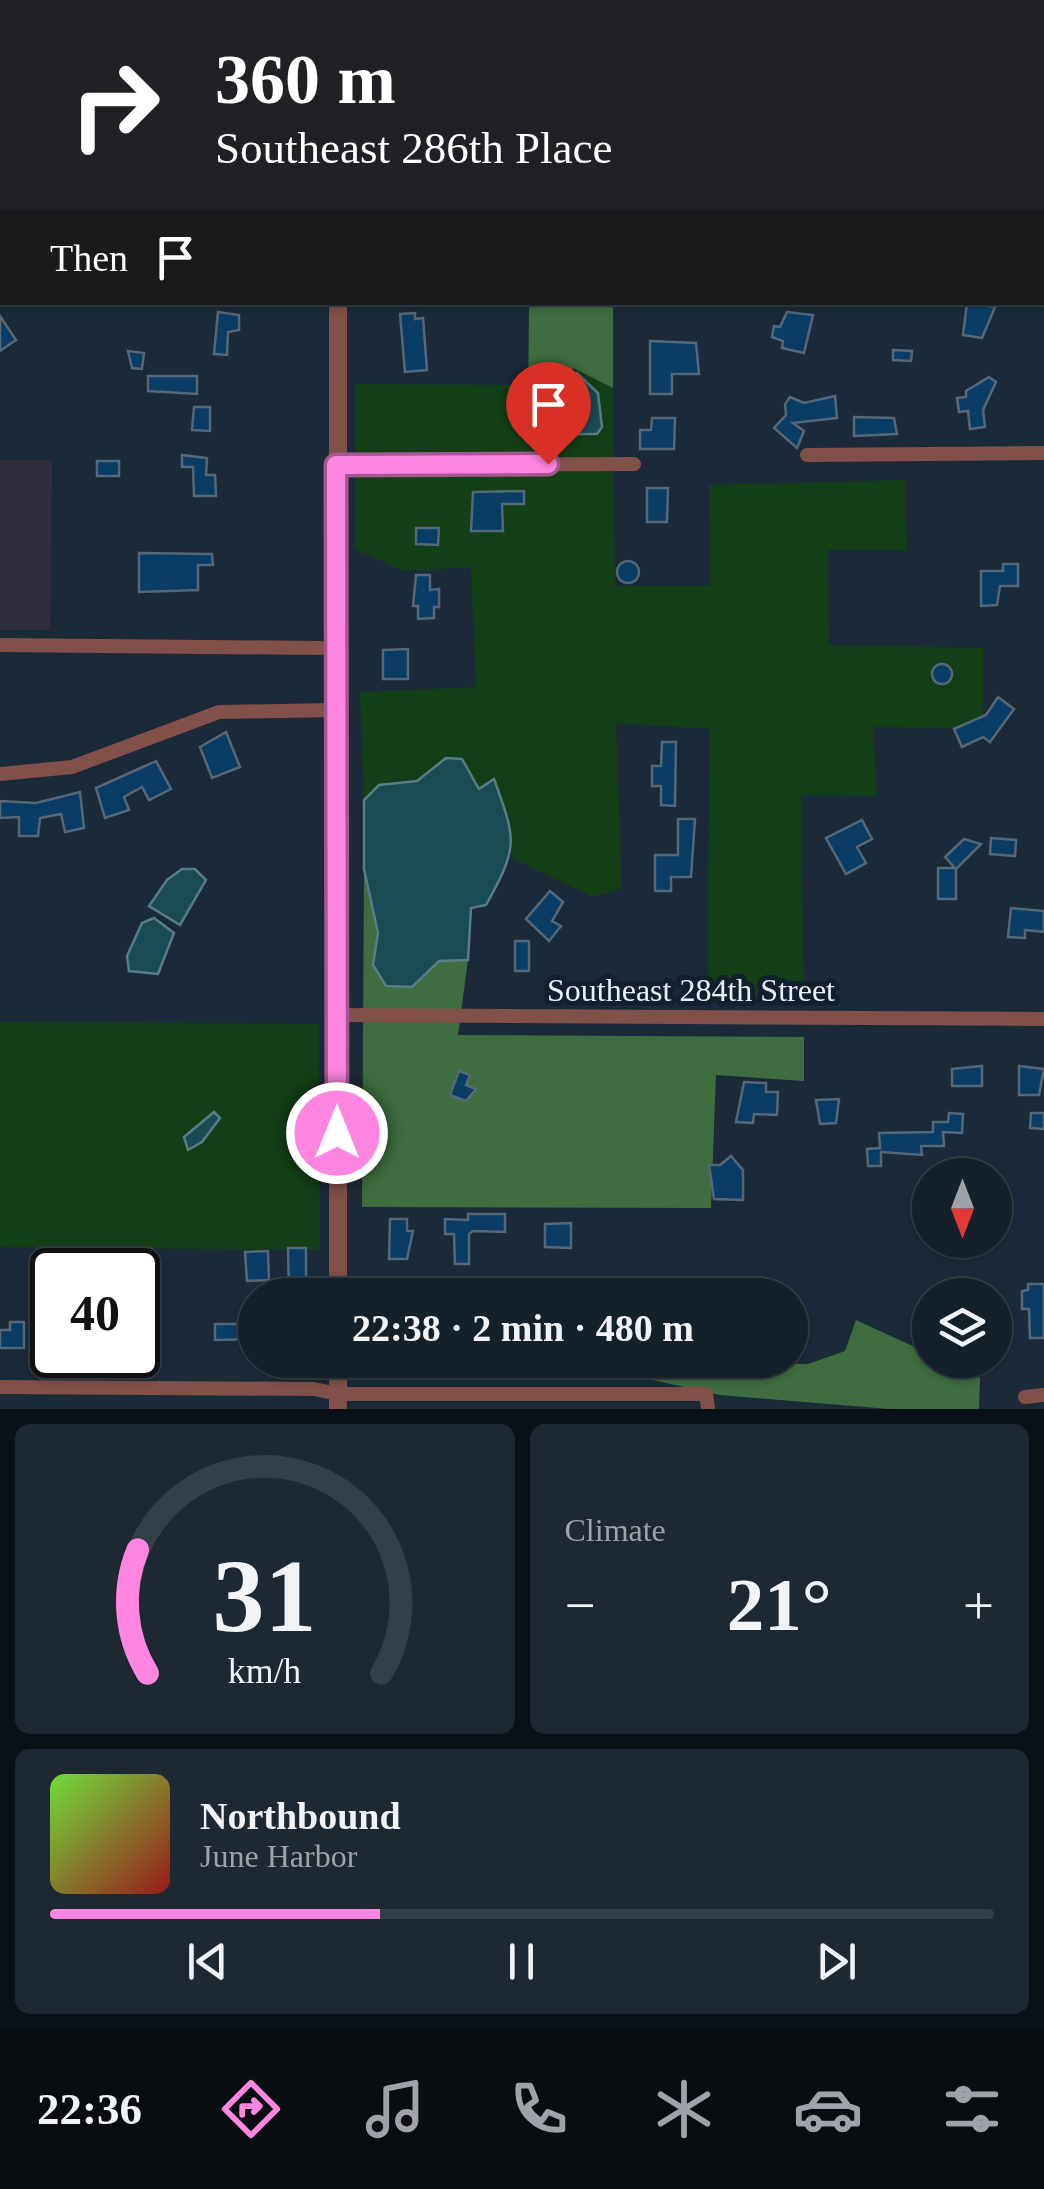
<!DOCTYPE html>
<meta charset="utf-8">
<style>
body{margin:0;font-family:Georgia,serif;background:#1d2832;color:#f1f3f6;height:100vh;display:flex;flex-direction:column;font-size:38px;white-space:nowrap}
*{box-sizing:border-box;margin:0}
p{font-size:32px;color:#9da3a8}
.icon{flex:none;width:55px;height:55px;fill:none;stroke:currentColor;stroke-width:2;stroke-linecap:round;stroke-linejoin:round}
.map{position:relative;height:1409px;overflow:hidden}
.panel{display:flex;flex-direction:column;gap:15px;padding:15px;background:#0b1217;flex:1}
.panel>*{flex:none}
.top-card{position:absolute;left:0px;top:0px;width:1045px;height:305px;box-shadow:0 2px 8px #0004,0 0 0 2px #333e47;background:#202124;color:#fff;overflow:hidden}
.needle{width:65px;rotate:180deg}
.controls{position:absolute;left:912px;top:1158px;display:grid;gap:20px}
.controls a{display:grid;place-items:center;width:100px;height:100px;border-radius:50%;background:#14202a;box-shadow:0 2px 8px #0004,0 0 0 2px #333e47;font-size:50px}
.speed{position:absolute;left:30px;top:1248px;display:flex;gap:20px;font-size:50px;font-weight:700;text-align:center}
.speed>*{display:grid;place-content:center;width:130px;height:130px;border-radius:50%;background:#14202a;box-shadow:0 2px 8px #0004,0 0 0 2px #333e47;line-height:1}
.speed .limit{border:5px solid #111;border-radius:15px;background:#fff;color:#111}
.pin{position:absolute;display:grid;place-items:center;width:85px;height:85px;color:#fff;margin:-102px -42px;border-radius:50% 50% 50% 0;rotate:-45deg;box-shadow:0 0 10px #0007}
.pin .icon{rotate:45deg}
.me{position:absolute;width:110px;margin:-55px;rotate:0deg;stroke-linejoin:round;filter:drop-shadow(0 0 8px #0008)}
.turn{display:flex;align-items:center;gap:35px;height:210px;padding:0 50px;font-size:45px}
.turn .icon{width:130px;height:130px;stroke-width:2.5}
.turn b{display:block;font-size:70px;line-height:85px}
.then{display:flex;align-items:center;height:95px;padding:0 50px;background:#0003;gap:20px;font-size:38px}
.big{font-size:75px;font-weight:800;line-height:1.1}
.panel .card{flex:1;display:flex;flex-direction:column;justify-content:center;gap:15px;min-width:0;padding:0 35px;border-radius:15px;background:#1d2832}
.panel .dial{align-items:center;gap:0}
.dial svg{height:260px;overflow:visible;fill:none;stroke:#333e47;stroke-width:7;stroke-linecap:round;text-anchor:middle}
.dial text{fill:#f1f3f6;stroke:none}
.song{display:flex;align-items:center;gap:30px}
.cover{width:120px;height:120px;border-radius:15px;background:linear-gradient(135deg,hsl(100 70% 55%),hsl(0 70% 35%))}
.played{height:10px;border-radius:5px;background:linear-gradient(90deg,#fe86e0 35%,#333e47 35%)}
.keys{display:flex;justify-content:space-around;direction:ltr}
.heat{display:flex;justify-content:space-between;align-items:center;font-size:55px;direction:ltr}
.panel .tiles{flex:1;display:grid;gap:15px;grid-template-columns:1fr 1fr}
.card:last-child{grid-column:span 2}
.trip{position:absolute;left:238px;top:1278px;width:570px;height:100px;border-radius:50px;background:#14202a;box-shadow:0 2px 8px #0004,0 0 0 2px #333e47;font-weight:800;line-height:100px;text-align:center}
.menu{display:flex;height:160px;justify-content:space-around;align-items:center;background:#080d11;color:#9da3a8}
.menu .icon{width:70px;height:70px}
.menu .on{color:#fe86e0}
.menu b{font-size:45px;color:#f1f3f6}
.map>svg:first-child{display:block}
</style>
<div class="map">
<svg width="1044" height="1409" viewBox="0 0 1044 1409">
<rect width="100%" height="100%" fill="#1b2a38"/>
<polygon fill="#322d3d" points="0,460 52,460 50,630 0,630"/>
<polygon fill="#213548" points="0,0 318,0 2,2 2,86"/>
<g fill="#133f16">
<polygon points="573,368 613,388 615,586 710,586 709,485 905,480 907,550 828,550 829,645 983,648 983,728 873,727 877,796 801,795 804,1001 708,1003 709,729 616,723 622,888 593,897 512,858 508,818 493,780 479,789 446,758 417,781 379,785 364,800 360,692 476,687 471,567 404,571 355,549 355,384 530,385 529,408 554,405"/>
<polygon points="0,1022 319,1024 320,1250 0,1247"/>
</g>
<g fill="#3e6d3f">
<polygon points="529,303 613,303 613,388 573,368 554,405 528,408"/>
<polygon points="364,869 378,933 373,965 412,987 439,961 468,960 458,1035 804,1037 804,1081 716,1075 711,1208 362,1207"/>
<polygon points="856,1320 930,1354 930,1360 942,1360 980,1378 979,1409 889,1409 720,1395 599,1368 606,1360 808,1364 845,1351"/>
</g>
<g fill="#1b4b54" stroke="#587d86" stroke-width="2.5">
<path d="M577,373L598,393L602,427L597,434H576C556,419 560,396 571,376Z"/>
<path d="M446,758L462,759L479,789L494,779C517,842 518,847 486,905L471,908L468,960L439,961L412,987L386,986L373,965L378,933L364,869V800L379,785L417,781Z"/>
<polygon points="182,869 195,869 206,880 180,925 149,906 167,880"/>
<polygon points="154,918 174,933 158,974 129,971 127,956 142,923"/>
<polygon points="214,1112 220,1118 202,1142 188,1150 184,1137"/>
</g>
<g fill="#093d66" stroke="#566777" stroke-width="2.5">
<polygon points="967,303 995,307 982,338 963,335"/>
<polygon points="218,312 239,315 239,330 228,332 227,355 214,354"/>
<polygon points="787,312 813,315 804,353 782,348 783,341 772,337 774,326 780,327"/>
<polygon points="415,313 415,319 423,318 427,370 405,372 400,314"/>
<polygon points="0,316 16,340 0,351"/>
<polygon points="650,341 696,343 699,374 672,374 672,394 650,394"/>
<polygon points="893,350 912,351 911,361 893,360"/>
<polygon points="128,351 144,353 142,369 132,368"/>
<polygon points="148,376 197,376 197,394 148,391"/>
<polygon points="989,377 996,382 983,410 985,427 970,429 968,411 959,412 957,398 966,397 966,391"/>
<polygon points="835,396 837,418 793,423 804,431 797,448 774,428 786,415 785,404 790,397 804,403"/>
<polygon points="194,407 210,407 210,431 192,430"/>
<polygon points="854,417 894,418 897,434 854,436"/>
<polygon points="652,418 675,418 674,449 640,449 640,430 651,430"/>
<polygon points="182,455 207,458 206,475 215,475 216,496 194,496 193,467 182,467"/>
<rect x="97" y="461" width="22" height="15"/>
<polygon points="647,488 668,488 667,522 647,522"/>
<polygon points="524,491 524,504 502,504 503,531 471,531 473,492"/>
<polygon points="416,528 439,528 438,545 416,544"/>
<polygon points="139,553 212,554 213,565 198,565 198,590 139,592"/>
<circle cx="628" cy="572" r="11"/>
<polygon points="1003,564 1018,564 1018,586 1000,586 997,605 981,606 981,571 1003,571"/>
<polygon points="416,575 430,575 430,590 439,589 439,607 434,607 434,618 418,619 418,606 413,606"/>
<polygon points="408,649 408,679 383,679 383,650"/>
<circle cx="942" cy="674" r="10"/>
<polygon points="998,697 1014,709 990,742 983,737 962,747 954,729 986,715"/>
<polygon points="226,732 240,767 212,778 200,747"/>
<polygon points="662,742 676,742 675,806 661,805 661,786 652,786 652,766 661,766"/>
<polygon points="156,761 171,789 149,800 142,787 124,797 129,810 105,818 96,788"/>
<polygon points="80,792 84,828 65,832 61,814 40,818 38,836 19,836 19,817 0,818 0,801 36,803"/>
<polygon points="678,819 695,819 691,877 671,877 671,891 655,891 655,855 678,855"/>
<polygon points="862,820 872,839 857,847 866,863 846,874 826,838"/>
<polygon points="991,838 1016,840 1015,856 990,854"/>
<polygon points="964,839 981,844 956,869 956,899 938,899 938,868 955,868 945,857"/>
<polygon points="550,891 563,902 552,921 561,926 549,941 526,919"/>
<polygon points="1011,908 1044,911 1044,932 1025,930 1025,938 1008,937"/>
<rect x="515" y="941" width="14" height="30"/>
<polygon points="982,1066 982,1086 952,1086 952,1069"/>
<polygon points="1019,1066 1044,1069 1039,1095 1019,1095"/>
<polygon points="459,1071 470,1075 466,1085 476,1089 466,1101 450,1095"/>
<polygon points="744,1082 766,1083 766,1092 778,1092 777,1115 754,1114 753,1123 736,1122"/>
<polygon points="839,1099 836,1123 820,1124 816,1100"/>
<polygon points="949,1113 963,1114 962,1133 943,1132 944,1146 921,1146 922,1155 881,1152 881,1166 868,1166 867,1149 880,1148 879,1133 933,1132 933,1122 948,1122"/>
<polygon points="1031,1113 1044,1113 1044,1129 1030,1128"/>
<polygon points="731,1156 743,1170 743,1200 714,1199 709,1165 720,1165"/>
<polygon points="468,1214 505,1214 505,1232 473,1231 469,1234 469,1264 455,1264 454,1234 445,1234 445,1219 468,1220"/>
<polygon points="390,1219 407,1219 407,1231 413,1231 407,1259 389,1259"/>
<polygon points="571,1223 571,1248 545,1247 545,1224"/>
<polygon points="288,1248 306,1248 306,1295 289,1295"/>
<polygon points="268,1251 269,1280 247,1281 245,1252"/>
<polygon points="1028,1284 1044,1284 1044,1338 1030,1338 1029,1309 1022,1309 1022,1291 1028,1290"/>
<polygon points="10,1322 24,1322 24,1348 0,1348 0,1330 10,1330"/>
<polygon points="215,1324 255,1324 255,1339 215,1340"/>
</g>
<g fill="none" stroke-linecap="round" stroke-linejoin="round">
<g stroke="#815048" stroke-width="14">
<polyline points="690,0 692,2"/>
<polyline points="862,0 864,2"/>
<polyline points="1007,0 1008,2"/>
<polyline points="0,178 2,178"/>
<polyline points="1042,277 1044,277"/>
<polyline points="807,455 1044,453"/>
<polyline points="336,465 634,464"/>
<polyline points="0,645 321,648"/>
<polyline points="0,774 72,767 219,712 336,710"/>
<polyline points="337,1015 1044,1019"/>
<polyline points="0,1387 314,1389 338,1394 706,1394 708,1409"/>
<polyline points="1025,1397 1044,1395"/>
</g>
<g stroke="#815048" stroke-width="18">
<polyline points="342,2 342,0"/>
<polyline points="338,1295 338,302"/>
<polyline points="338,1409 338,1360"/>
</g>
</g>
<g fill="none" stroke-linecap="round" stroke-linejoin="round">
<defs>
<polyline id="route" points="337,1133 336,465 548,464"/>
</defs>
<use href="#route" stroke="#a55792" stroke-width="25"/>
<use href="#route" stroke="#fe86e0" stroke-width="18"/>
</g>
<g text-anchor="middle" stroke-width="10" stroke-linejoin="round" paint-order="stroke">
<g font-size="32" fill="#e7f1fa" stroke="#12202e">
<text x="691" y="1001">Southeast 284th Street</text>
</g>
</g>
</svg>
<div class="controls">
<a><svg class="needle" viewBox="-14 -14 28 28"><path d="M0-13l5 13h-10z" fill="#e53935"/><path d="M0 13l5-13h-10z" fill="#9da3a8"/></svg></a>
<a><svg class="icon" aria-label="layers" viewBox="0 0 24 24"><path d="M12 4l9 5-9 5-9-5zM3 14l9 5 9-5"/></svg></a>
</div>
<div class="speed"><div class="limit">40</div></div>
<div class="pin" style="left:548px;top:464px;background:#d93025"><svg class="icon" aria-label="arrive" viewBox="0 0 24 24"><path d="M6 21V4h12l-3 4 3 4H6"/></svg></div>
<svg class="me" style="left:337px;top:1133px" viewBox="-20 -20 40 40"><circle r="17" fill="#fe86e0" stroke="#fff" stroke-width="3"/><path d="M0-11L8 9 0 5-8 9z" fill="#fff"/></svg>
<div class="trip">22:38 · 2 min · 480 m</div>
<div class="top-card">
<div class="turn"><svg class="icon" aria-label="right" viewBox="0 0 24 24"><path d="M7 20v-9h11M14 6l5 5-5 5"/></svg><div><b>360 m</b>Southeast 286th Place</div></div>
<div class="then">Then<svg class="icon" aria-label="arrive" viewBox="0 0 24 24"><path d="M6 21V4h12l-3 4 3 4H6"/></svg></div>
</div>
</div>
<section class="panel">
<div class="tiles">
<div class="card dial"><svg viewBox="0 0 100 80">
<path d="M14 69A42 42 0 1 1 86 69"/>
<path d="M14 69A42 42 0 0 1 11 31" stroke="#fe86e0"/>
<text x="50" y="56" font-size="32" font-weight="700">31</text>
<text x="50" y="72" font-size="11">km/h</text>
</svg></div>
<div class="card"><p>Climate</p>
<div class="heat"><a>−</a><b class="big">21°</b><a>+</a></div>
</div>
<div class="card">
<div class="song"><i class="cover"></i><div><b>Northbound</b><p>June Harbor</p></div></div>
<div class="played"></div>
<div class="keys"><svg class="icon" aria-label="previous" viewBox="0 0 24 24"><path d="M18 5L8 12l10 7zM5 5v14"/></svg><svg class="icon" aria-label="pause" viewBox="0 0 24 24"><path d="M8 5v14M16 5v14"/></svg><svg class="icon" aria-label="next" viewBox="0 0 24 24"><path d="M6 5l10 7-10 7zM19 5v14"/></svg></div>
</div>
</div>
</section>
<nav class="menu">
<b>22:36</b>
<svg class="icon on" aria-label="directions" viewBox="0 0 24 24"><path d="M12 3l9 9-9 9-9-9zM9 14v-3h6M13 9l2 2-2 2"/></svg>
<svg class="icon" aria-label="music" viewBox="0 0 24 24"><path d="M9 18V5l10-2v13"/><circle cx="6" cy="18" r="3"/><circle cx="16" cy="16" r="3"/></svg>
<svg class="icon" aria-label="phone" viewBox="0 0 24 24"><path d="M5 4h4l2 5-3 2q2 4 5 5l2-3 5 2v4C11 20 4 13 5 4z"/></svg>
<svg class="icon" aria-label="climate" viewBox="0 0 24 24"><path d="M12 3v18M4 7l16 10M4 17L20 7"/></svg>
<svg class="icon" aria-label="car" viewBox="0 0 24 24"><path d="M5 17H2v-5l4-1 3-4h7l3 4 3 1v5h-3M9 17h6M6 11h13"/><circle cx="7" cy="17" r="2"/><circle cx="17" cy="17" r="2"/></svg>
<svg class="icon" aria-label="filters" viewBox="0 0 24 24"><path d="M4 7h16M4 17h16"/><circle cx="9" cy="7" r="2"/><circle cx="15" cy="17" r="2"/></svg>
</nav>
